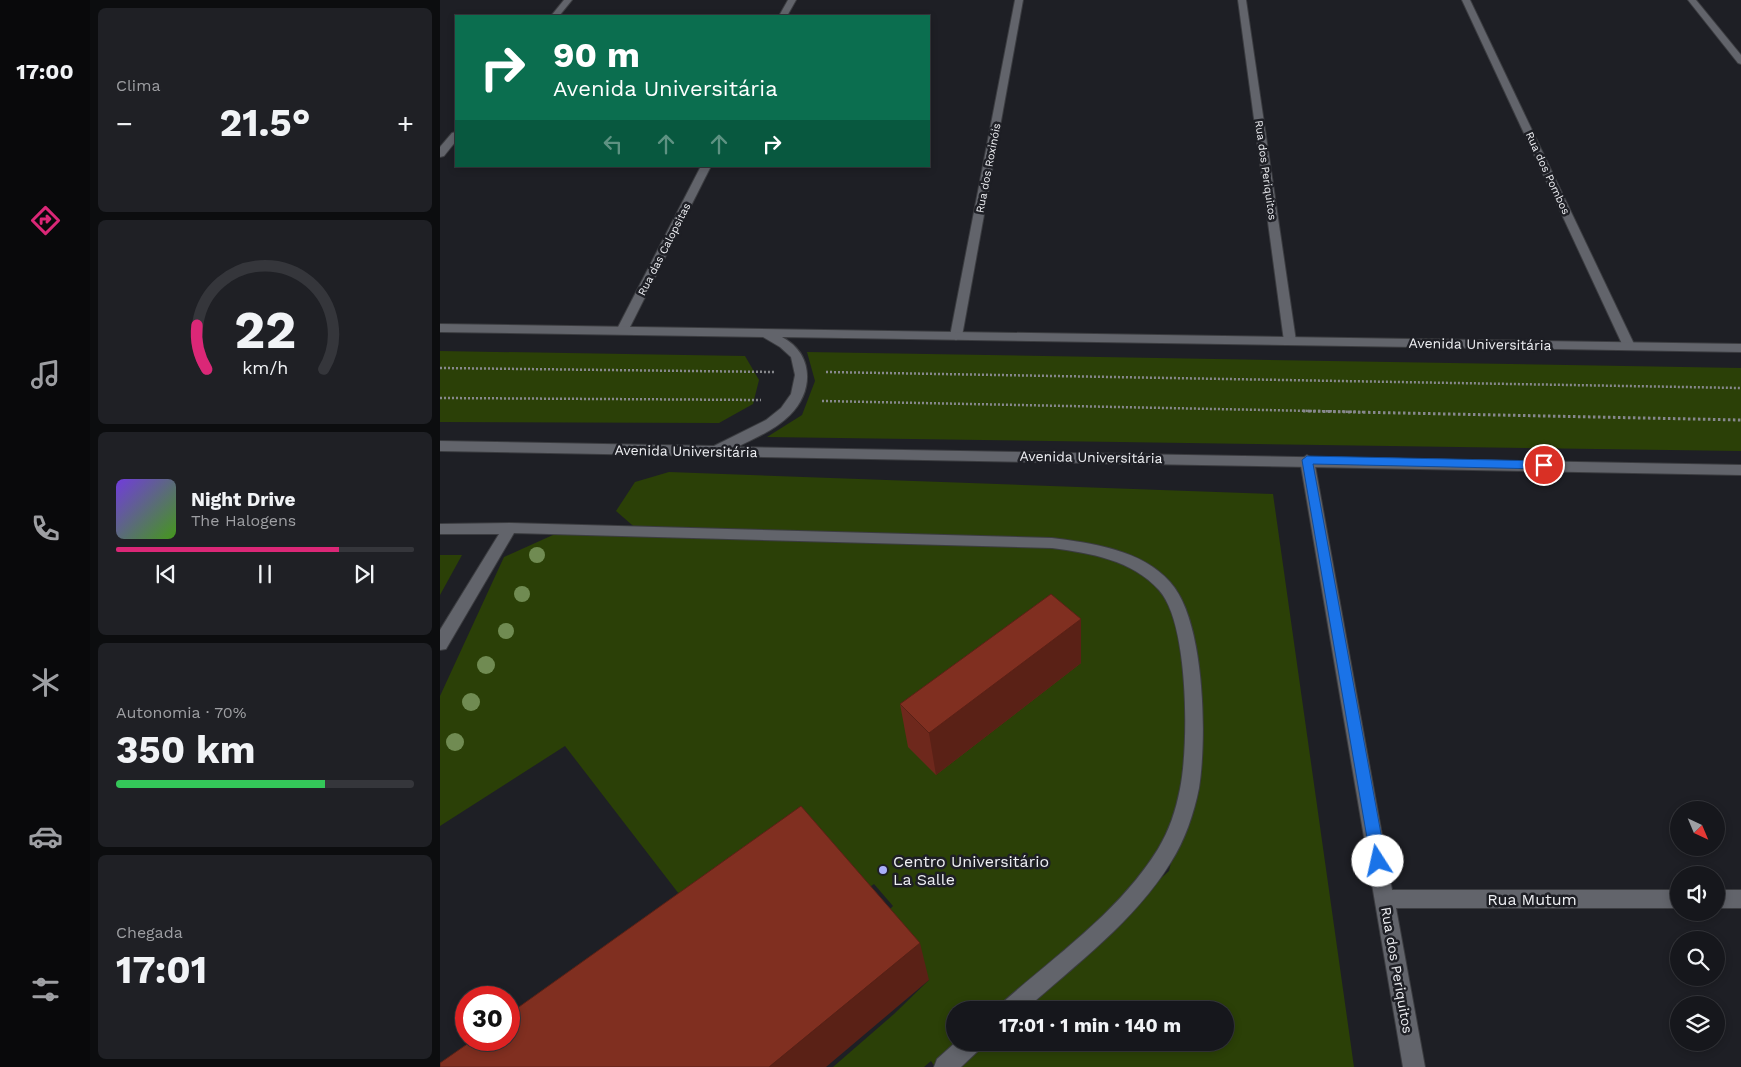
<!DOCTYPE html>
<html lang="pt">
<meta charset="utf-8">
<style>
body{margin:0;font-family:"Work Sans",sans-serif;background:#1f2025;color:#f1f3f6;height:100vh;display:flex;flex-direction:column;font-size:19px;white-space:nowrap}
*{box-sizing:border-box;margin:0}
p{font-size:16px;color:#9e9fa3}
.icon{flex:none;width:28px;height:28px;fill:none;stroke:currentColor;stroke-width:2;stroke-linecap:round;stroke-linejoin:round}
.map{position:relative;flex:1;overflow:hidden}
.side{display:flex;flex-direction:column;gap:8px;padding:8px;background:#0c0d0f;width:350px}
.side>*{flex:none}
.top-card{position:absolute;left:15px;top:15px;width:475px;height:152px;border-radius:0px;box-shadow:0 2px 8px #0003,0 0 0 1px #35363b;background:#0b6e4f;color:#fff;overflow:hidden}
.needle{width:32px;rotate:136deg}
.fabs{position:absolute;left:1230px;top:801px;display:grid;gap:10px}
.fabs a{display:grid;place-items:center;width:55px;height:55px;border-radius:50%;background:#16171c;box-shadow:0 2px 8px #0003,0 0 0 1px #35363b;font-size:25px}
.speed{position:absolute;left:15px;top:986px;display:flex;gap:10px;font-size:25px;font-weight:700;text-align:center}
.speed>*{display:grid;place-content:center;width:65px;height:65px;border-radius:50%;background:#16171c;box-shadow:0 2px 8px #0003,0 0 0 1px #35363b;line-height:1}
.speed .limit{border:8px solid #d22;background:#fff;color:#111}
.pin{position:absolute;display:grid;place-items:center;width:42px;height:42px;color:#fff;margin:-21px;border:2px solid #fff;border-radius:50%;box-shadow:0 1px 5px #0007}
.me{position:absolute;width:55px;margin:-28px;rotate:350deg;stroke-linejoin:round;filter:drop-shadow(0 0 4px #0008)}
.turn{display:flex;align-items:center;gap:18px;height:105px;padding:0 15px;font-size:22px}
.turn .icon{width:65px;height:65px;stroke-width:2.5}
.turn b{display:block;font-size:35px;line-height:42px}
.lanes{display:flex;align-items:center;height:48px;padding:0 15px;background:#0003;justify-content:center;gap:25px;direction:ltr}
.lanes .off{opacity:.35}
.big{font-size:38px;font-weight:700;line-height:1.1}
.side .card{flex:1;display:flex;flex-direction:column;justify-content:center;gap:8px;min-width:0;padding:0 18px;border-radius:8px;background:#1f2025}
.side .dial{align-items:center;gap:0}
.dial svg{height:130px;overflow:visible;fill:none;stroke:#35363b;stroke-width:7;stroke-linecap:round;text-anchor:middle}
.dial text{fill:#f1f3f6;stroke:none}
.song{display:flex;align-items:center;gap:15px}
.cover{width:60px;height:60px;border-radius:8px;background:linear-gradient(135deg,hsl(260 70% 55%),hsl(100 70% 35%))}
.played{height:5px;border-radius:2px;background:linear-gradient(90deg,#db2777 75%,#35363b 75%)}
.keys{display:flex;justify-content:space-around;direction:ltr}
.heat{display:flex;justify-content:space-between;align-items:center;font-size:28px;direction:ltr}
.charge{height:8px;border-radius:4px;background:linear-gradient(90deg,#34c759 70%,#35363b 0)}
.trip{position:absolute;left:506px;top:1001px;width:288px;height:50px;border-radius:25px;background:#16171c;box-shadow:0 2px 8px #0003,0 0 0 1px #35363b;font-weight:700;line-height:50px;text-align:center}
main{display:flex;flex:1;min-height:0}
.tab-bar{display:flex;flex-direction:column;width:90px;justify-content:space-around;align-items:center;background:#09090b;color:#9e9fa3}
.tab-bar .icon{width:35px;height:35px}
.tab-bar .active{color:#db2777}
.tab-bar b{font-size:22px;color:#f1f3f6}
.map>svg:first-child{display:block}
</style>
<main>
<nav class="tab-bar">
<b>17:00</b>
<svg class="icon active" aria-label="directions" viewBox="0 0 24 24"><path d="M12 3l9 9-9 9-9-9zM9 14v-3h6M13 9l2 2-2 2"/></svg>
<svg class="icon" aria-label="music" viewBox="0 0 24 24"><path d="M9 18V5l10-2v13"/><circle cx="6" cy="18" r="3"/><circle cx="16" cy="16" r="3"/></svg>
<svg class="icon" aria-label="phone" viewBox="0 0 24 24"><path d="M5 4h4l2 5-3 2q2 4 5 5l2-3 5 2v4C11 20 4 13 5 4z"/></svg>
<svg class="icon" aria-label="climate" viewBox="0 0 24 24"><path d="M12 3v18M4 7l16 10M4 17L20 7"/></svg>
<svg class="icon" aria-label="car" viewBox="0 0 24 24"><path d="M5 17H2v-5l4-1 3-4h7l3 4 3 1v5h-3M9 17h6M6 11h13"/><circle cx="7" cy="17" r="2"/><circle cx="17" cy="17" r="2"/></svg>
<svg class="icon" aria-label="filters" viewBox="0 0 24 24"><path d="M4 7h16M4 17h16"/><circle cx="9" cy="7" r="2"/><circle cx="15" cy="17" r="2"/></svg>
</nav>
<section class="side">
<div class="card"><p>Clima</p>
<div class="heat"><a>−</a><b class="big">21.5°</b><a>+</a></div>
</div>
<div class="card dial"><svg viewBox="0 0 100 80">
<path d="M14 69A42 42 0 1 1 86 69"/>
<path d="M14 69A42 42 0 0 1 8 42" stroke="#db2777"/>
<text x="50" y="56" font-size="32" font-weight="700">22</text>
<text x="50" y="72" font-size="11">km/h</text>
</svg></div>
<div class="card">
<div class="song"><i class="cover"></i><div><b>Night Drive</b><p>The Halogens</p></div></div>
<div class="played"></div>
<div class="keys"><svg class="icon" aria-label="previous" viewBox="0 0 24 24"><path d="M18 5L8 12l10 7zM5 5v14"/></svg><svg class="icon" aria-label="pause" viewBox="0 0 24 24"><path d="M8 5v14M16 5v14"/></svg><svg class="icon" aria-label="next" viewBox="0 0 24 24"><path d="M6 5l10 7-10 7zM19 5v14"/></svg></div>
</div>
<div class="card"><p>Autonomia · 70%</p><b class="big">350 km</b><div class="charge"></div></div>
<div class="card"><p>Chegada</p><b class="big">17:01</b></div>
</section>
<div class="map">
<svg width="1301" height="1067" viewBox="0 0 1301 1067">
<rect width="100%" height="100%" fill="#1e1f25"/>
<g fill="#2b4007">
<polygon points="0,351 305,356 319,380 313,404 279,423 0,422"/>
<polygon points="367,352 1301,368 1301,451 327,437 362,415 375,381"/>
<polygon points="229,472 833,494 914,1067 513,1067 540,1043 785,1042 785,1010 576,1010 729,871 742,817 721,862 569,1010 515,1010 515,1042 533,1043 495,1067 491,1061 484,1067 393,1067 454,1014 489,980 441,918 453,906 434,884 417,896 69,1040 239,894 125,746 0,826 0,696 64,557 124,530 199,531 176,511 195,482"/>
<polygon points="0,555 22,555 0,595"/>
</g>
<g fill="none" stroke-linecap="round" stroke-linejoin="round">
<defs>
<g id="lane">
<path d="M70,523L612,538C652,543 702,550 730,582C765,620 767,738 759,788C754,813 745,840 731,862C695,921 635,965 585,1010H559L562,1003C615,956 680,911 718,849C729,831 736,810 740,789C749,746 749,623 719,590C692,560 650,553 612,548L74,533L6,649L0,650V630L59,534H0V524Z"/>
<polygon points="516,1042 543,1042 540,1049 521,1067 494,1067 497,1059"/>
</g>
<g id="street">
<polygon points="124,0 132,0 119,16 111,16"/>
<polygon points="348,0 356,0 347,16 339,16"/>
<polygon points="575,0 583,0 522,336 516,340 510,336"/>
<polygon points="798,0 806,0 856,341 850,345 844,341"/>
<polygon points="1022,0 1030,0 1195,346 1193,349 1189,350 1183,346"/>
<polygon points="1248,0 1256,0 1301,55 1301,64 1298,63"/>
<polygon points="16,132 16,141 4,156 0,157 0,147 12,133"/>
<polygon points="261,166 271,166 188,331 186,334 178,334 176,331"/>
<polygon points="867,455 874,460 952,890 1239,890 1239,908 956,908 985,1067 963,1067 860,460"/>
<rect x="1276" y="890" width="25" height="18"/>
</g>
<path id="secondary" d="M0,324L1301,344V352L342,337C374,354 374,391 350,415C335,430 315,438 297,447L1301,465V475L0,451V441L274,446L326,420L341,408L351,394L355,375L351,357L340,347L323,337L0,332Z"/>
</defs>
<use href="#lane" stroke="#3b3c40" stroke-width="2"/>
<use href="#street" stroke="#3b3c40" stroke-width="2"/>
<use href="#secondary" stroke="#3b3c40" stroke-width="2"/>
<g stroke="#87888d" stroke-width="2.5" stroke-dasharray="2 2" stroke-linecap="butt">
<polyline points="0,368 334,372"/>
<polyline points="386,372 1301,388"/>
<polyline points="0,398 321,400"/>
<polyline points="382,401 923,412"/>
</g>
<polyline stroke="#87888d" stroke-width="3" stroke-dasharray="2.5 2.5" stroke-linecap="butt" points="863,411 1301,420"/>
<use href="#lane" fill="#62646b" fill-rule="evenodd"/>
<use href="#street" fill="#62646b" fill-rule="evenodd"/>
<use href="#secondary" fill="#62646b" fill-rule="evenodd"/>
</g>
<g fill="#708b52">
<circle cx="97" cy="555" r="8"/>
<circle cx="82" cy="594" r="8"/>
<circle cx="66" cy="631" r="8"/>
<circle cx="46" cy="665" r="9"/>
<circle cx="31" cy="702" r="9"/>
<circle cx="15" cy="742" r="9"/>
</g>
<polygon fill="#6e281c" points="641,619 641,663 496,775 468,747 460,704"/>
<g fill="#5a2116">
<polygon points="641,619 641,663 496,775 489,733"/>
<polygon points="480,943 489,980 386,1067 329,1067"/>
</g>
<g fill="#802f20" stroke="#5a2116">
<polygon points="611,594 641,619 489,733 460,704"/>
<polygon points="361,806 480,943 329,1067 0,1067 0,1063 33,1040 69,1040 69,1014"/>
</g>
<polygon fill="#1a73e8" stroke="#114b97" points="867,456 1104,461 1109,465 1104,469 873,464 946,861 944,866 938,868 933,866 931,861 862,460"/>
<circle fill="#aab0fb" stroke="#1e1f25" stroke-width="2" cx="443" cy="870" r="5"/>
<g text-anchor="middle" stroke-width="5" stroke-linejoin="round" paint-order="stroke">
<g font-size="11" fill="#eeeff3" stroke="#1e1f25">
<text transform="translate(548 168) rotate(-79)" y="4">Rua dos Roxinóis</text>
<text transform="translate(826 170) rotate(82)" y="4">Rua dos Periquitos</text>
<text transform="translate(1108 173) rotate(65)" y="4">Rua dos Pombos</text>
<text transform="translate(224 249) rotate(-63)" y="4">Rua das Calopsitas</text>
</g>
<g font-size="14" fill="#eeeff3" stroke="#1e1f25">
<text transform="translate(1040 344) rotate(1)" y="5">Avenida Universitária</text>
<text transform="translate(246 451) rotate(1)" y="5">Avenida Universitária</text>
<text transform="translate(651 457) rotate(1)" y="5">Avenida Universitária</text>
<text transform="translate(957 970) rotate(80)" y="5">Rua dos Periquitos</text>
</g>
<g font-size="16" fill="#eeeff3" stroke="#1e1f25" text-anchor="start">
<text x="453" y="867">Centro Universitário<tspan x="453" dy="18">La Salle</tspan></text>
</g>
<g font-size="16" fill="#eeeff3" stroke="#1e1f25">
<text x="1092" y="905">Rua Mutum</text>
</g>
</g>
</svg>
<div class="fabs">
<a><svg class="needle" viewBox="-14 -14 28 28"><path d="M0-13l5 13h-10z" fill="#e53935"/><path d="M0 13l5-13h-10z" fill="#9e9fa3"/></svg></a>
<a><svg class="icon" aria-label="sound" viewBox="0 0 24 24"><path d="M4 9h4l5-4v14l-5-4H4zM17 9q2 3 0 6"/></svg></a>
<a><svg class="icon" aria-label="search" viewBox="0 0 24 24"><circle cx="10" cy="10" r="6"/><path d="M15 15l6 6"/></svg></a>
<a><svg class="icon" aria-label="layers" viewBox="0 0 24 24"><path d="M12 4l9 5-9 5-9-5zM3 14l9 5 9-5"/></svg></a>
</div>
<div class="speed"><div class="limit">30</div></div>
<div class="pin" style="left:1104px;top:465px;background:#d93025"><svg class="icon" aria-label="arrive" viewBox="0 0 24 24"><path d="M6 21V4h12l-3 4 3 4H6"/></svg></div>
<svg class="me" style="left:938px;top:861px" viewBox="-20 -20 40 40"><circle r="19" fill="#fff"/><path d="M0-13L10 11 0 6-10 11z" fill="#1a73e8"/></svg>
<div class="trip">17:01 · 1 min · 140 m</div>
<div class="top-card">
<div class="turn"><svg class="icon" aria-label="right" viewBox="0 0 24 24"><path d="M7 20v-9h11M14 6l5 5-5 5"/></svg><div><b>90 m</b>Avenida Universitária</div></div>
<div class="lanes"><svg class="icon off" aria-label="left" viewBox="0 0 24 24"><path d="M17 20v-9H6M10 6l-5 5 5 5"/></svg><svg class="icon off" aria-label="ahead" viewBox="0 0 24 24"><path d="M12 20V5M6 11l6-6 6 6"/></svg><svg class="icon off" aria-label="ahead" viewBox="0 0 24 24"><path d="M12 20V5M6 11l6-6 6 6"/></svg><svg class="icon" aria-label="right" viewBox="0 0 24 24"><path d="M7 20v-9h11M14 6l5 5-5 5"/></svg></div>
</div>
</div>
</main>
